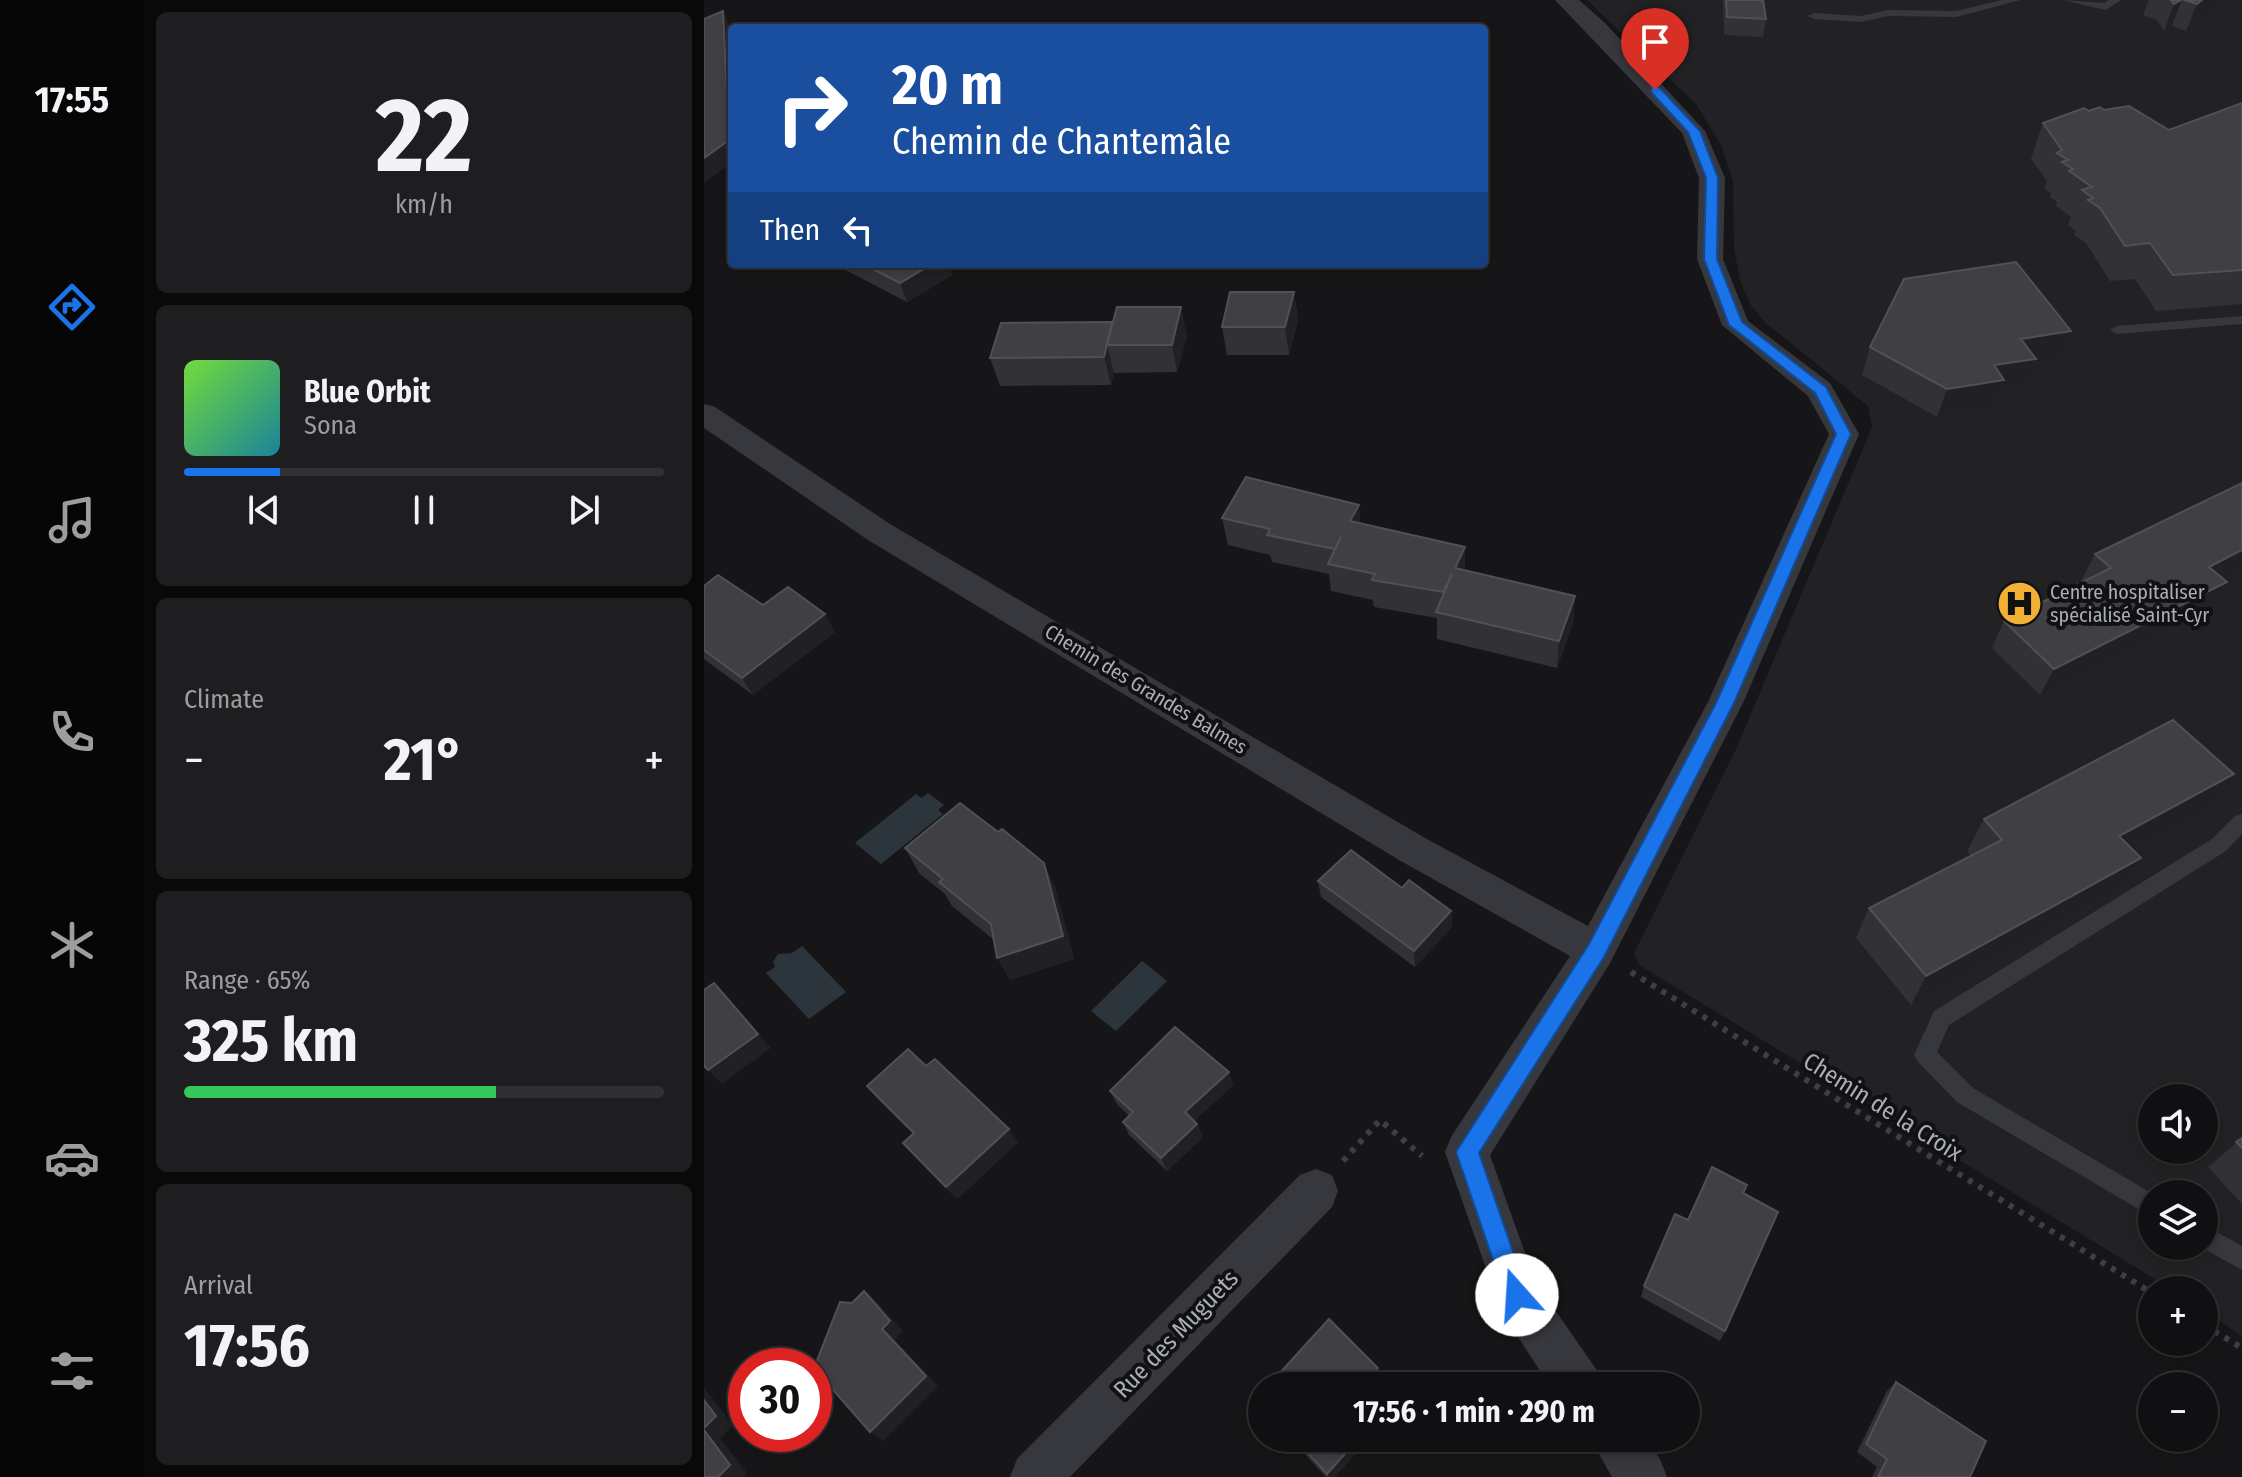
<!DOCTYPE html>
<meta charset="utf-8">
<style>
body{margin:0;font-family:"Fira Sans Condensed",sans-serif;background:#1e1e20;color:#f1f3f6;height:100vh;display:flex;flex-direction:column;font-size:30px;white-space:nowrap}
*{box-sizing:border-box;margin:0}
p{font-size:26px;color:#9c9d9f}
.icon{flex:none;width:44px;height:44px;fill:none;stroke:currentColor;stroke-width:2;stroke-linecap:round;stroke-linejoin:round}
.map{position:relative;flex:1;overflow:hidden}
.details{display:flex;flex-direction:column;gap:12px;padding:12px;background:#09090a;width:560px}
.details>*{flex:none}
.top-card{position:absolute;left:24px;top:24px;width:760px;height:244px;border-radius:8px;box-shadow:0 4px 12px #0003,0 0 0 2px #303032;background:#1a4fa0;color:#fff;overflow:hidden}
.fabs{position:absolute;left:1434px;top:1084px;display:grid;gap:16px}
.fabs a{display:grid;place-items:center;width:80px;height:80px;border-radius:50%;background:#101012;box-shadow:0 4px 12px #0003,0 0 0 2px #303032;font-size:40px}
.speed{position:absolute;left:24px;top:1348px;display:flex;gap:16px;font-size:40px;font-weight:700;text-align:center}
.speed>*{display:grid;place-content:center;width:104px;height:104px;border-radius:50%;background:#101012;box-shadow:0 4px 12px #0003,0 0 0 2px #303032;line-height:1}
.speed .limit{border:12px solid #d22;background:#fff;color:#111}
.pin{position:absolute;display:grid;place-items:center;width:68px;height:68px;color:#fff;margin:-82px -34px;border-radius:50% 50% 50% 0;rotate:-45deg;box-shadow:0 0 8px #0007}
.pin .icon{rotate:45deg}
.me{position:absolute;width:88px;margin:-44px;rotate:341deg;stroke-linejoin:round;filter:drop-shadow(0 0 6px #0008)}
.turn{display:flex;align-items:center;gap:28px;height:168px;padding:0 32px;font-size:36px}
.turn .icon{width:104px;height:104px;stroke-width:2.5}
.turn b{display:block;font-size:56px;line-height:68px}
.then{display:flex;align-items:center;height:76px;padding:0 32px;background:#0003;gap:16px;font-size:30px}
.big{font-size:60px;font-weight:700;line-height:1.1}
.details .tile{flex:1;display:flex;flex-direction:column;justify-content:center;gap:12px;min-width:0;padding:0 28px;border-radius:12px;background:#1e1e20}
.details .dial{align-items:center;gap:0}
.dial b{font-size:104px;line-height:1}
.song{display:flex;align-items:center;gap:24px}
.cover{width:96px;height:96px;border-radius:12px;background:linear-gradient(135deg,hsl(100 70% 55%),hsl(190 70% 35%))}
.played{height:8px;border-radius:4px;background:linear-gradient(90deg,#1a73e8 20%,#303032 20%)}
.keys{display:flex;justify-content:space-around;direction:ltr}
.heat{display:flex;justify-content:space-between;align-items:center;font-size:44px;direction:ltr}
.charge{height:12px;border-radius:6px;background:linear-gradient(90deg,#34c759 65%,#303032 0)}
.trip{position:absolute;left:544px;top:1372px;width:452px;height:80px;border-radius:40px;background:#101012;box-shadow:0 4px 12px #0003,0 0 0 2px #303032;font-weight:700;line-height:80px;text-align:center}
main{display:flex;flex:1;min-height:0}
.tab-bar{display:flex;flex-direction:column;width:144px;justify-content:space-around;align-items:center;background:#060607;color:#9c9d9f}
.tab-bar .icon{width:56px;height:56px}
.tab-bar .on{color:#1a73e8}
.tab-bar b{font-size:36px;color:#f1f3f6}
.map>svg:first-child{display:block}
</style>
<main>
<nav class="tab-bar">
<b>17:55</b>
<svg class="icon on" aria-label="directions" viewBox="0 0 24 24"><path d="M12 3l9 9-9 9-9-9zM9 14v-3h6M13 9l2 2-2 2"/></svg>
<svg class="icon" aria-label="music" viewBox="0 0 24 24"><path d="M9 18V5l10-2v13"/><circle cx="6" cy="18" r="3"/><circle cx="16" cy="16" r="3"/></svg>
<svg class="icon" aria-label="phone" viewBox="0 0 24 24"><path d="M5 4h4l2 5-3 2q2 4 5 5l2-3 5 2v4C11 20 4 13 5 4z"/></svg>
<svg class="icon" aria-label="climate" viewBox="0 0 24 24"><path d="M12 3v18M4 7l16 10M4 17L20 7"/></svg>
<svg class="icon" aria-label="car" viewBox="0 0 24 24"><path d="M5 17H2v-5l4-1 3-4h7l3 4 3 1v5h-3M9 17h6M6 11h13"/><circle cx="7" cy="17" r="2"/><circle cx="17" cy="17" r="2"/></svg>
<svg class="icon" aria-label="filters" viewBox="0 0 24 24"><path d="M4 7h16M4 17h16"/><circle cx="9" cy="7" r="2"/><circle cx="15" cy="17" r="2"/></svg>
</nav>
<section class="details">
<div class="tile dial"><b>22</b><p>km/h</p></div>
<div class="tile">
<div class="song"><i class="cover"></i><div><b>Blue Orbit</b><p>Sona</p></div></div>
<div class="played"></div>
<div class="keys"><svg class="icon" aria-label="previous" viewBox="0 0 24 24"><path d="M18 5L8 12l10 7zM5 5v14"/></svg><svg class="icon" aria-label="pause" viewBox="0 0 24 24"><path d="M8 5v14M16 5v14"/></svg><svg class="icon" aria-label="next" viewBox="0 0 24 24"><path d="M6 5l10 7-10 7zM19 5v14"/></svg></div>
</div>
<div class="tile"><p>Climate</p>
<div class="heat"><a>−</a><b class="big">21°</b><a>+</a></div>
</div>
<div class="tile"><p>Range · 65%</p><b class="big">325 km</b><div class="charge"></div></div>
<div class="tile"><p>Arrival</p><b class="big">17:56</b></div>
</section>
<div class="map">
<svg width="1538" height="1477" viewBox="0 0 1538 1477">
<rect width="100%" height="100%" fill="#161618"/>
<path fill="#222225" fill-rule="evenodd" d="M883,0H1538V1337L1500,1309V1290H1469L935,965L930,953L1033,747L1168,427L1164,406L1062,323L1047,306L1036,281L1030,248L1029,182L1017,145L992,104ZM1448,1098H1500V1150H1448ZM1448,1194H1500V1246H1448Z"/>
<g fill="#2c353c">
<polygon points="224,793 240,805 234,810 239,814 177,864 151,843 212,794 218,798"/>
<polygon points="98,946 142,992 105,1019 62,973 71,967 69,962 74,954 88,953"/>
<polygon points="438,961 463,981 412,1031 387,1011"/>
</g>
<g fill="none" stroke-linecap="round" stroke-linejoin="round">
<g stroke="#3d3f44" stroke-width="6" stroke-dasharray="5 7" stroke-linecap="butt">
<polyline points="927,972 1448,1293"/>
<polyline points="639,1161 676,1120 718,1156"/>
<polyline points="1500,1325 1538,1348"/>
</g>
<g fill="#37383d" fill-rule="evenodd">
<polygon points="1298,0 1317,0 1252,17 1184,16 1157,22 1110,19 1104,16 1110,13 1157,16 1184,10 1252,11"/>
<polygon points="1358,0 1400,3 1405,0 1417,0 1402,10"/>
<polygon points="1538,316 1538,324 1413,334 1406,330 1413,326"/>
<polygon points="1538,814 1538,834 1522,851 1245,1025 1233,1052 1269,1088 1449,1194 1448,1217 1253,1102 1214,1062 1210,1055 1230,1011 1508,839 1531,816"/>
<polygon points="1500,1225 1538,1246 1538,1270 1495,1246 1500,1246"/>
</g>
<g fill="#37383d" fill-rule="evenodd">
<polygon points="851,0 875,0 901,23 1001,131 1021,178 1019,259 1044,321 1126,383 1155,434 1039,703 906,963 786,1155 831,1281 892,1369 899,1386 846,1386 797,1311 741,1152 747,1137 866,956 695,860 164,540 0,428 0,404 11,407 186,524 721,838 884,926 1004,702 1125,434 1104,396 1018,325 993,259 995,178 978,133"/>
<polygon points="612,1169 628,1175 634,1191 628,1207 366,1477 306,1477 313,1459 596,1175"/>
<polygon points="886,1438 941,1438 956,1459 963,1477 908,1477"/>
</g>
</g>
<g fill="#323236">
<polygon points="1019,0 1059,0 1062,19 1059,37 1020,35"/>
<polygon points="1445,0 1520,0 1482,31 1468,26 1460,31 1453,20 1439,15"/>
<polygon points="1538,103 1538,304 1452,311 1431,279 1406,281 1382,243 1370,235 1372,231 1364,225 1367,217 1352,206 1353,202 1346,197 1347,193 1340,188 1343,181 1327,159 1339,123 1385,111 1400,110 1465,130"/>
<polygon points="130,264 244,264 248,275 203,302"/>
<polygon points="590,292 594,320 585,355 523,355 518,327"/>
<polygon points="1367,331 1355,359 1331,363 1322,386 1295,391 1289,407 1233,417 1158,375 1166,347"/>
<polygon points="483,335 473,372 410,373 407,385 296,386 286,358"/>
<polygon points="1538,483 1538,569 1519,578 1507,609 1336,695 1288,648 1300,621 1379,582 1377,581 1391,554"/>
<polygon points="655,505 656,523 761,547 761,571 871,596 869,623 853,668 733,639 733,618 670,607 669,600 627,591 625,574 568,562 566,555 524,545 518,518"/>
<polygon points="0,586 59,605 131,632 49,695 0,659"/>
<polygon points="1507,806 1428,849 1437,858 1415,889 1207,1005 1152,938 1165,908 1267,856 1263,851 1280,819"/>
<polygon points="201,848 351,887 370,959 306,980 290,940 248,906 241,894 215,873"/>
<polygon points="614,881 698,888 747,911 748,927 711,967 617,897"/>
<polygon points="222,1066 314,1142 253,1199 199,1143 209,1134 174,1099 163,1086"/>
<polygon points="525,1072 529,1085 490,1121 493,1124 499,1137 463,1171 425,1135 419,1122 425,1116 413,1104 406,1091"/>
<polygon points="1538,1138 1538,1204 1504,1167"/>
<polygon points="1039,1193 1021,1331 1016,1341 937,1297 940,1286 984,1220"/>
<polygon points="1192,1382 1266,1477 1168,1477 1173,1467 1153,1452 1183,1391"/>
<polygon points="586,1438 665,1438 631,1477 622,1477"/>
</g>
<g fill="#212124">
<polygon points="1478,0 1468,26 1460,31 1470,4"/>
<polygon points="1498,0 1520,0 1482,31 1493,4"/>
<polygon points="19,11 27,29 28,108 23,97"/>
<polygon points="28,138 28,162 0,183 0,158"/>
<polygon points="228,264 244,264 248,275 203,302 196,283"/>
<polygon points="590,292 594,320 585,355 581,327"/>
<polygon points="477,307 483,335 473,372 468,345"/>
<polygon points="1367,331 1355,359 1331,363 1322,386 1295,391 1289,407 1233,417 1243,389 1290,365 1317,339"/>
<polygon points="403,345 410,373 407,385 400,357"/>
<polygon points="655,505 657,532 646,521"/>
<polygon points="761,547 761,574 751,568"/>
<polygon points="1538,550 1538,569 1489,594 1505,567"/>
<polygon points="1523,582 1507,609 1336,695 1350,669"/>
<polygon points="871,596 869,623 853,668 855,641"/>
<polygon points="121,614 131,632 49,695 38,678"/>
<polygon points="1530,774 1507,806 1394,868 1415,836"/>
<polygon points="1437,858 1415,889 1207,1005 1222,976"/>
<polygon points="340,863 351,887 370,959 306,980 293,958"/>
<polygon points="747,911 748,927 711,967 710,951"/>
<polygon points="23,998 67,1048 18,1084 4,1070"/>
<polygon points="525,1072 529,1085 486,1125 481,1112"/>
<polygon points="493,1124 499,1137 463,1171 457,1158"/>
<polygon points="305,1129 314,1142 253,1199 242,1187"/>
<polygon points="160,1291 173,1302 199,1331 191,1340 234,1386 179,1441 166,1432 178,1329"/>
<polygon points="674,1368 676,1378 668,1386 658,1386"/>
<polygon points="0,1388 29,1425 16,1438 43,1473 39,1477 14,1477 0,1430"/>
<polygon points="655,1438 665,1438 631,1477 625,1477 623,1474"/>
</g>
<g fill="#3f3f44" stroke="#4f5156" stroke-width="2">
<polygon points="1022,0 1059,0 1062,19 1023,17"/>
<polygon points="1467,0 1477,0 1470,4"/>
<polygon points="1480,0 1498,0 1493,4"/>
<polygon points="19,11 23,97 28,96 28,138 0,158 0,19"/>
<polygon points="1538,103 1538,270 1469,275 1446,243 1421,246 1396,208 1384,200 1389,198 1378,190 1388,187 1365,171 1369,169 1358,162 1364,160 1353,153 1358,150 1339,123 1380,108 1385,111 1396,107 1400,110 1425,106 1465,130"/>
<polygon points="1312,262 1367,331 1317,339 1332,359 1290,365 1300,380 1243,389 1166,347 1200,279"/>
<polygon points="159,264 228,264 196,283"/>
<polygon points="526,292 590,292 581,327 518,327"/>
<polygon points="413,307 477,307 468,345 403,345"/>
<polygon points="408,322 400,357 286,358 297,323"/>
<polygon points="542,477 655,505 646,521 761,547 751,568 871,596 855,641 732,612 748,574 739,592 668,580 671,574 624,564 637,537 631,549 563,535 566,529 518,518"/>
<polygon points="1538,483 1538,550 1505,567 1523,582 1350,669 1300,621 1407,568 1391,554"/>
<polygon points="14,575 59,605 84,587 121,614 38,678 0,650 0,586"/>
<polygon points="1469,720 1530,774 1415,836 1437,858 1222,976 1165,908 1298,840 1280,819"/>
<polygon points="256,803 294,832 298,829 340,863 359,936 293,958 287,924 235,882 239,879 201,848"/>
<polygon points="647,850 698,888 705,880 747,911 710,951 614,881"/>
<polygon points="10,983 54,1034 4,1070 0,1066 0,990"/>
<polygon points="471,1027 525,1072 481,1112 493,1124 457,1158 419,1122 429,1112 406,1091"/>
<polygon points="204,1049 222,1066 231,1059 305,1129 242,1187 199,1143 210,1133 163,1086"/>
<polygon points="1538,1138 1538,1148 1532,1142"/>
<polygon points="1008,1167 1043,1185 1039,1193 1074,1212 1021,1331 940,1286 971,1214 984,1220"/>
<polygon points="160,1291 186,1321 178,1329 222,1376 166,1432 110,1368 136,1302 148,1303"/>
<polygon points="625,1319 674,1368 658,1386 564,1386"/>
<polygon points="1192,1382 1282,1441 1266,1477 1174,1477 1183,1459 1162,1444"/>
<polygon points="558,1392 558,1404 552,1398"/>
<polygon points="0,1400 12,1416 0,1428"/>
<polygon points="0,1430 26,1465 14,1477 0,1477"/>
<polygon points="590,1438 655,1438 623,1474"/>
</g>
<polygon fill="#1a73e8" stroke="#114b97" stroke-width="2" points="947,87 955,87 996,131 1014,178 1013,259 1038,322 1122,387 1147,434 1030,703 900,957 775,1153 824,1295 821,1303 813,1306 804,1303 801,1295 752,1152 885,944 1012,703 1132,434 1111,393 1025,325 1000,259 1002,178 984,132 947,92"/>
<defs>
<symbol id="hospital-disc" viewBox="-11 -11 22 22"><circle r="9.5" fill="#f2b134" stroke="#111113"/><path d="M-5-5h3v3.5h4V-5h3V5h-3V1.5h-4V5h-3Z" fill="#111"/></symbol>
</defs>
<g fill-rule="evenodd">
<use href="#hospital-disc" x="1290" y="578" width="51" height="51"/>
</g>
<g text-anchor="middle" stroke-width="8" stroke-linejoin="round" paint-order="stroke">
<g font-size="20" fill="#a8adb8" stroke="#111113" text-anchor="start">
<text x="1346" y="599">Centre hospitaliser<tspan x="1346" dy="23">spécialisé Saint-Cyr</tspan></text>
</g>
<g font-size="20" fill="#a8adb8" stroke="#111113">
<text transform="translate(442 689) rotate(31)" y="7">Chemin des Grandes Balmes</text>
</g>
<g font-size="24" fill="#a8adb8" stroke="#111113">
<text transform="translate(1179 1107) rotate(32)" y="8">Chemin de la Croix</text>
<text transform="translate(472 1334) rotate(-46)" y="8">Rue des Muguets</text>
</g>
</g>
</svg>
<div class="fabs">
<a><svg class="icon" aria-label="sound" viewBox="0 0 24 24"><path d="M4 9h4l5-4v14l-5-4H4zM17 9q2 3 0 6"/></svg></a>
<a><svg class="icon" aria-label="layers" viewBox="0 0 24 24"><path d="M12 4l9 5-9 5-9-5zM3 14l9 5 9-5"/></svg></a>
<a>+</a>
<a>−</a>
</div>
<div class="speed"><div class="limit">30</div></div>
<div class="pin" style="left:951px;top:90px;background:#d93025"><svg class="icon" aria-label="arrive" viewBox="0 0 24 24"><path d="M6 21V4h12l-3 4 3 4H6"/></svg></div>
<svg class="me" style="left:813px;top:1295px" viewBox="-20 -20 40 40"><circle r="19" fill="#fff"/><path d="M0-13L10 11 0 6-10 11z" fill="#1a73e8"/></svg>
<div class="trip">17:56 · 1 min · 290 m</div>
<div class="top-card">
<div class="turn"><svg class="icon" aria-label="right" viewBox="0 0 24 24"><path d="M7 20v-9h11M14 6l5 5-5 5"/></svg><div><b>20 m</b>Chemin de Chantemâle</div></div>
<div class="then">Then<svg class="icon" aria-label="left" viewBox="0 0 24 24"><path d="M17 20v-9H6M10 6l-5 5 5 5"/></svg></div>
</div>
</div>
</main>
